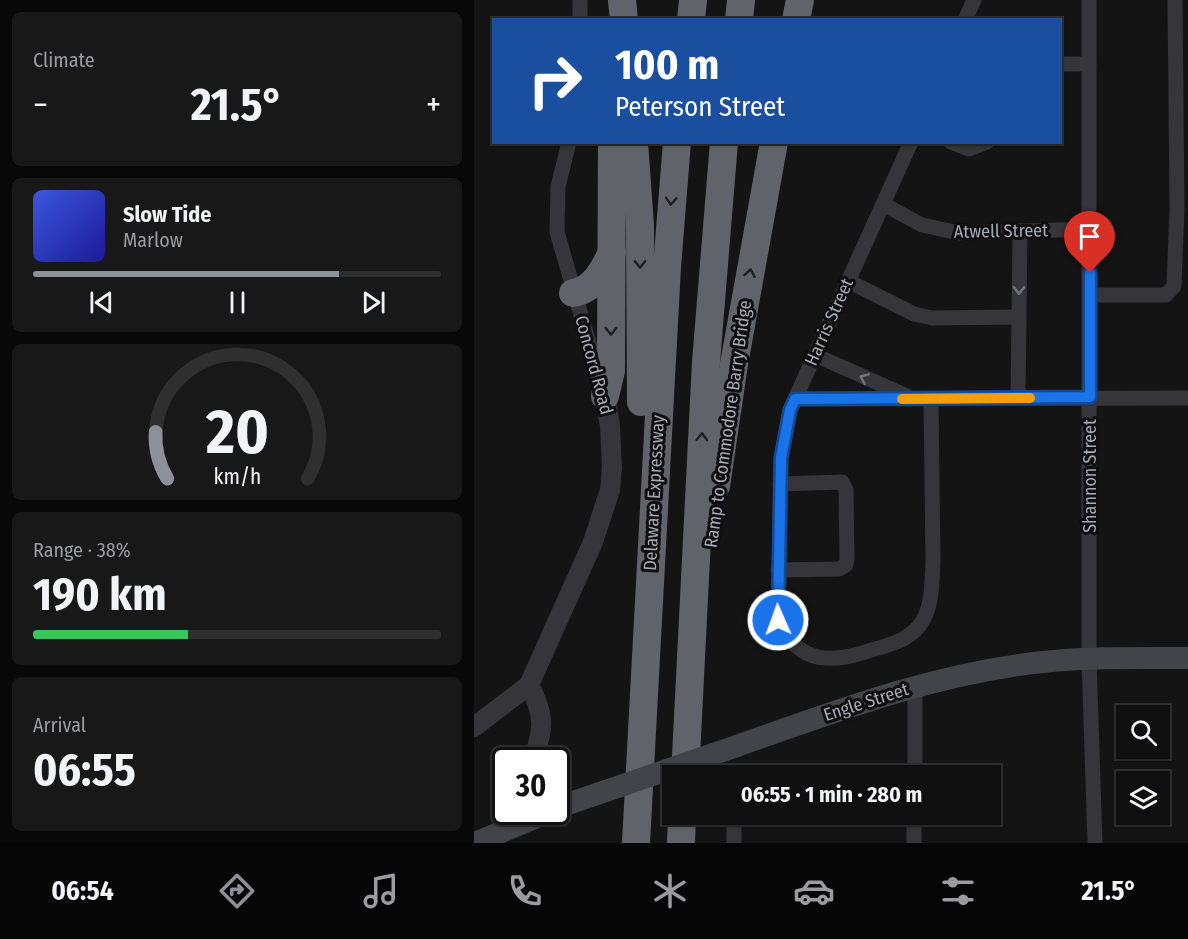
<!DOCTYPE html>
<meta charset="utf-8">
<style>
body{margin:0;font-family:"Fira Sans Condensed",sans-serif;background:#181819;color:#f1f3f6;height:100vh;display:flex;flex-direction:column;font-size:22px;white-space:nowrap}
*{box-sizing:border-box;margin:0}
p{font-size:20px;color:#9b9c9f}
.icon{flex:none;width:33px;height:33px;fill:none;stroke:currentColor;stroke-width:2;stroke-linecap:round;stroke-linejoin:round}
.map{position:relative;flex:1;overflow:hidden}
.details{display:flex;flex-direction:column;gap:12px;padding:12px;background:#080809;width:474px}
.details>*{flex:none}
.top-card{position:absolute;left:18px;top:18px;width:570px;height:126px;border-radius:0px;box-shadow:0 2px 4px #0004,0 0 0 2px #2f2f30;background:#1a4fa0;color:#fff;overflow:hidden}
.fabs{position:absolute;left:642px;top:705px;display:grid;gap:12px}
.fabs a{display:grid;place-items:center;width:54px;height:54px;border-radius:0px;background:#0f0f10;box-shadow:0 2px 4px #0004,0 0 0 2px #2f2f30;font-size:30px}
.speed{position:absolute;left:18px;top:747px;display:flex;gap:12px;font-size:30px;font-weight:700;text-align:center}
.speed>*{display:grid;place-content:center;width:78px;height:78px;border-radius:50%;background:#0f0f10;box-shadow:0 2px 4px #0004,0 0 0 2px #2f2f30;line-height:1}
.speed .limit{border:3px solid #111;border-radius:9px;background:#fff;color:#111}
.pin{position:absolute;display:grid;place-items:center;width:51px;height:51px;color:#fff;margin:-62px -26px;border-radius:50% 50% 50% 0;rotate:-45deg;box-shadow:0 0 6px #0007}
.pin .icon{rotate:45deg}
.me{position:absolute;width:66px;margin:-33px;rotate:358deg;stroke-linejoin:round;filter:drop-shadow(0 0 4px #0008)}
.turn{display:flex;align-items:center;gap:21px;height:126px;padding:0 24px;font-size:27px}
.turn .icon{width:78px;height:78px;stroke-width:2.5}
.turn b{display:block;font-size:42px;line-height:51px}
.big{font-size:45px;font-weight:700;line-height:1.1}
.details .widget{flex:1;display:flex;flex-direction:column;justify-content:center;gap:9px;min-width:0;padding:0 21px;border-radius:9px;background:#181819}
.details .dial{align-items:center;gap:0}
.dial svg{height:156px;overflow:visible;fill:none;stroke:#2f2f30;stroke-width:7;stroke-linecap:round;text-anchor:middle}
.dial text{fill:#f1f3f6;stroke:none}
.song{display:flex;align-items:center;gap:18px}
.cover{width:72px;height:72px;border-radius:9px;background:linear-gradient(135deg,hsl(230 70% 55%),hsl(240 70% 35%))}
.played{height:6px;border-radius:3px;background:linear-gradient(90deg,#8c9099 75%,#2f2f30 75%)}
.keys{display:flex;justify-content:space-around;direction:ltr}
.heat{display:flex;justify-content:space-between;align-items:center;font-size:33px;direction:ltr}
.charge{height:9px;border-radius:4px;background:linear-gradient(90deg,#34c759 38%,#2f2f30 0)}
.trip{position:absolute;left:188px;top:765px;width:339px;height:60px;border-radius:0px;background:#0f0f10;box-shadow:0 2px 4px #0004,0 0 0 2px #2f2f30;font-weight:700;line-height:60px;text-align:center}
.menu{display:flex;height:96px;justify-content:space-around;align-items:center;background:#060606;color:#9b9c9f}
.menu .icon{width:42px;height:42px}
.menu .on{color:#8c9099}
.menu b{font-size:27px;color:#f1f3f6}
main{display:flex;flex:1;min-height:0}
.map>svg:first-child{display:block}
</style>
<main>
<section class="details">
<div class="widget"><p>Climate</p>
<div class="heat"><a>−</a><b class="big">21.5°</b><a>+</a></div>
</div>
<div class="widget">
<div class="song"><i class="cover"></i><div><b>Slow Tide</b><p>Marlow</p></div></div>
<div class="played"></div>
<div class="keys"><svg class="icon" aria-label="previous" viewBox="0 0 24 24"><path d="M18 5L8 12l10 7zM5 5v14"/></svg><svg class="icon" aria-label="pause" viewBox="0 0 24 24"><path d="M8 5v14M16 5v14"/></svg><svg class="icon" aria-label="next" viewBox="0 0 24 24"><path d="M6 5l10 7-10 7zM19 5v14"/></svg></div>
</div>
<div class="widget dial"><svg viewBox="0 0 100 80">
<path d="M14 69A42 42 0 1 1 86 69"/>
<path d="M14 69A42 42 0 0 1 8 45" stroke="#8c9099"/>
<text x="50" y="56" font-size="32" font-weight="700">20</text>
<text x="50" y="72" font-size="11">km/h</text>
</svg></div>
<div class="widget"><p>Range · 38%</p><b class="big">190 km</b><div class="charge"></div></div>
<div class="widget"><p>Arrival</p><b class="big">06:55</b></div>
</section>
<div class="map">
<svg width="714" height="843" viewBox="0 0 714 843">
<rect width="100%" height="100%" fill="#141415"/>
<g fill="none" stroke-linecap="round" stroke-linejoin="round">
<g stroke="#35353a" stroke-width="15">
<polyline points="615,0 615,658 621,843"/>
<polyline points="106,20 106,0"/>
<polyline points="491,20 500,0"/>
<polyline points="586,64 615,64"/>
<polyline points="95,142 84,187 83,232 128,388"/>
<path d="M437,142L316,410L307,458L304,620C326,667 359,663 401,649C416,645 434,640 445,626C459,609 458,581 459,560L457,400"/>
<polyline points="477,142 495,149 513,142"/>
<polyline points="409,204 448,225 485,233 616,229"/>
<polyline points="374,281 440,314 458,318 545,317"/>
<polyline points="616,295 692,295 700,286 703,208 701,0"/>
<polyline points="341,355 433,396"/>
<polyline points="544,398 546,231"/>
<polyline points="321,399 714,398"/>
<polyline points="304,570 365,569 372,565 373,559 372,490 368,482 306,484"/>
<polyline points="441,776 441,686"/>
<polyline points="260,843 260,814"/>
<polyline points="440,843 440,814"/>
</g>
<g stroke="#35353a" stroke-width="20">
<path d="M55,685C71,715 70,729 59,760"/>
<polyline points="0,727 55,685 119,542 136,490 138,468 136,426 131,396"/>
</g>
<path stroke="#434449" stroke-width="22" d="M263,746C362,711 463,673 569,662C617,657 665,658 714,658"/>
<g stroke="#61636a" stroke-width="28">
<polyline points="148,0 150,20"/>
<polyline points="217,20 219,0"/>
<polyline points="265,20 267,0"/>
<polyline points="322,20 326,0"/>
<polyline points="160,142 166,225 167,402"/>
<path d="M99,293C120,290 130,269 138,252"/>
<polyline points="131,396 137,371 138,142"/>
<polyline points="242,486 260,364 300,142"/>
<polyline points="211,776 232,362 250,142"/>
<polyline points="162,843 193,267 203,142"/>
<polyline points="207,843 208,814"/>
</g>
<g stroke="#434449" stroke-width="22">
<polyline points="82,808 263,746"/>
<polyline points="1,843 75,812"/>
</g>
</g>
<defs><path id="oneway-chevron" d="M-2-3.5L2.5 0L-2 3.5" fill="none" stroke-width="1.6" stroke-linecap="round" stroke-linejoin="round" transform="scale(1.5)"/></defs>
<g stroke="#1f2022">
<use href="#oneway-chevron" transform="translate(197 201) rotate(94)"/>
<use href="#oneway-chevron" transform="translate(166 264) rotate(90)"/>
<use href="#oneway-chevron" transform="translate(276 273) rotate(-80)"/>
<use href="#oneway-chevron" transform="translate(137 331) rotate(90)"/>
<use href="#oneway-chevron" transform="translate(228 437) rotate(-87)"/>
</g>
<g stroke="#73757d">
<use href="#oneway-chevron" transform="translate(545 290) rotate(91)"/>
<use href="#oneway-chevron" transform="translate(390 378) rotate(-157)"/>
</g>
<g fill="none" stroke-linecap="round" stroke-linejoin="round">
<defs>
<polyline id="route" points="304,620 307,458 316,410 321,399 616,397 616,273"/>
</defs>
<use href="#route" stroke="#114b97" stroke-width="15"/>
<use href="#route" stroke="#1a73e8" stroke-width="10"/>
<polyline stroke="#f59e0b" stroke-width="10" points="428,399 556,398"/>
</g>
<g text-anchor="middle" stroke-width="6" stroke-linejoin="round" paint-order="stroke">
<g font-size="18" fill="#a6aab4" stroke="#0f0f10">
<text transform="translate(527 231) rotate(-1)" y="6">Atwell Street</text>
<text transform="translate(355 322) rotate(-66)" y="6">Harris Street</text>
<text transform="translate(120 365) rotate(75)" y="6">Concord Road</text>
<text transform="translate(254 424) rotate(-82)" y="6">Ramp to Commodore Barry Bridge</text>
<text transform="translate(616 476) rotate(-90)" y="6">Shannon Street</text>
<text transform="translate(180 493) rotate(-87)" y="6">Delaware Expressway</text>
<text transform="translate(392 702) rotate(-18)" y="6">Engle Street</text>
</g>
</g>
</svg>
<div class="fabs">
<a><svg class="icon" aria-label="search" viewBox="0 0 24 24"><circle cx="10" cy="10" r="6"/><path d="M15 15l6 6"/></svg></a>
<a><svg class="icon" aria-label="layers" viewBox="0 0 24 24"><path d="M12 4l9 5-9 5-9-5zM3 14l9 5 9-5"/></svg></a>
</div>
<div class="speed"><div class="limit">30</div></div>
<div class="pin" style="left:616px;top:273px;background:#d93025"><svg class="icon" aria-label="arrive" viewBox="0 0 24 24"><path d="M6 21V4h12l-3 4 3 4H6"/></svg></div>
<svg class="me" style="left:304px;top:620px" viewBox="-20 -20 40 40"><circle r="17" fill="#1a73e8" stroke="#fff" stroke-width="3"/><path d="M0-11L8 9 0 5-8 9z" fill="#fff"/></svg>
<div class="trip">06:55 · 1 min · 280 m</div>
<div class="top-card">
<div class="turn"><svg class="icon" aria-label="right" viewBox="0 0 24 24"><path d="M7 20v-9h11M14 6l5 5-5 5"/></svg><div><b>100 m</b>Peterson Street</div></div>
</div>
</div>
</main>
<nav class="menu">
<b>06:54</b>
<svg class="icon on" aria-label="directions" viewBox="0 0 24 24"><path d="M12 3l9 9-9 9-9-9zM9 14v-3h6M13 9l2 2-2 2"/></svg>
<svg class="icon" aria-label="music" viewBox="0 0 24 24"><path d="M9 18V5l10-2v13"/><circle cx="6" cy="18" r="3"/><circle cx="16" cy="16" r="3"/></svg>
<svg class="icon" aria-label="phone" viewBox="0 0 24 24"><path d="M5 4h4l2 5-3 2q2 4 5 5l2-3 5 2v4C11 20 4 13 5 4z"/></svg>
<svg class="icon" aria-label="climate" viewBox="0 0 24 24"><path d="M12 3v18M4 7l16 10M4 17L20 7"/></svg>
<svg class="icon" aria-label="car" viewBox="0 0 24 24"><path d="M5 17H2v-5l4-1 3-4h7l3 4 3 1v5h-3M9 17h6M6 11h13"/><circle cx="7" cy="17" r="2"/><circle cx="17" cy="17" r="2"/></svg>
<svg class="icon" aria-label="filters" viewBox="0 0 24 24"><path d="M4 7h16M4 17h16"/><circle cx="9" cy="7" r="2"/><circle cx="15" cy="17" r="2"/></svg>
<b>21.5°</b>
</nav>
